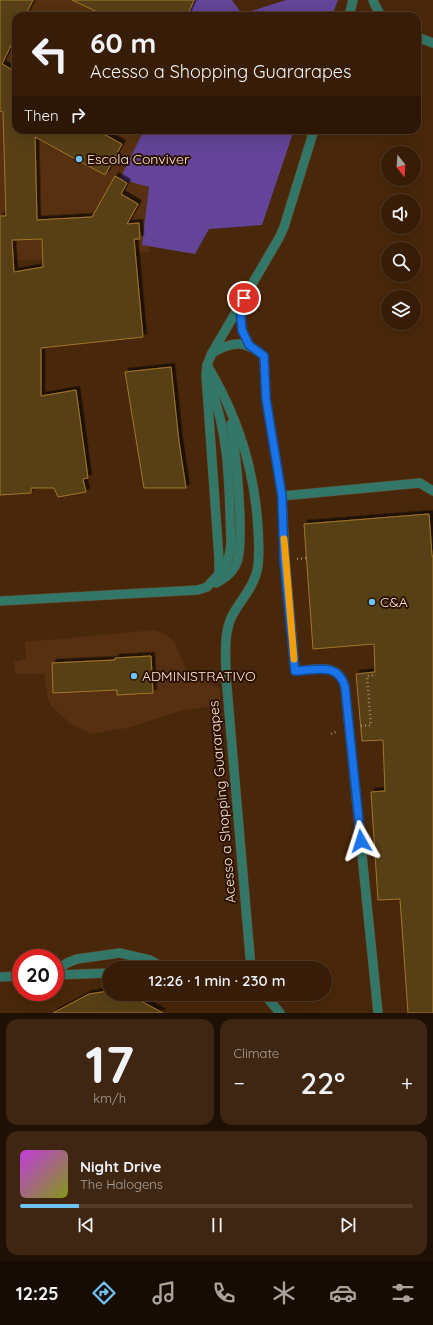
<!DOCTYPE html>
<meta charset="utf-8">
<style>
body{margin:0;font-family:Quicksand,sans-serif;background:#3e2612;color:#f1f3f6;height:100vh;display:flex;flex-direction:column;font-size:15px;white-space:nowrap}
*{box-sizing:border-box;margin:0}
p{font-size:13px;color:#aaa29c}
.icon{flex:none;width:22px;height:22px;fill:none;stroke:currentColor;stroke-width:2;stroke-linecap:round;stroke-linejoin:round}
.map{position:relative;height:1013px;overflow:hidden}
.details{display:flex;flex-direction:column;gap:6px;padding:6px;background:#1e1004;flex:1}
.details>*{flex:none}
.hud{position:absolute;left:12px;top:12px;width:409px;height:122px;border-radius:12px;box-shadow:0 4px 16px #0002,0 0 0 1px #513b29;background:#371d08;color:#f1f3f6;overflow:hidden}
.needle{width:26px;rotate:163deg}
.controls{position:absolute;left:381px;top:146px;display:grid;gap:8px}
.controls a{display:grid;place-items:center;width:40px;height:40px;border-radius:50%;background:#371d08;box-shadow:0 4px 16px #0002,0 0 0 1px #513b29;font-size:20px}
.speed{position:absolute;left:12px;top:949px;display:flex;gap:8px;font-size:20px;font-weight:700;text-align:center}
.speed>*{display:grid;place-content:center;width:52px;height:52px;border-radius:50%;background:#371d08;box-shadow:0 4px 16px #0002,0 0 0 1px #513b29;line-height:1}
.speed .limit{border:6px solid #d22;background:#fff;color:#111}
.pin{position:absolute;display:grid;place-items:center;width:34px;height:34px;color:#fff;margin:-17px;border:2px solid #fff;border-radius:50%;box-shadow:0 1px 4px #0007}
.me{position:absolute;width:44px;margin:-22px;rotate:354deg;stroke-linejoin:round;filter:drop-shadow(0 0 3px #0008)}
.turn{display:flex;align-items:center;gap:14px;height:84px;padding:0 12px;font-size:18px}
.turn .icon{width:52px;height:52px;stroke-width:2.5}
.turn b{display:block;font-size:28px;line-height:34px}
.then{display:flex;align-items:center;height:38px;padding:0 12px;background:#0003;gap:8px;font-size:15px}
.big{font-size:30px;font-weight:600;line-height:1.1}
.details .card{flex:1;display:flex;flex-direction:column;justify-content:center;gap:6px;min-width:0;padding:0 14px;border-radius:12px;background:#3e2612}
.details .dial{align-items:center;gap:0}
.dial b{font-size:52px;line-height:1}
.song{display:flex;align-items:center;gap:12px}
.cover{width:48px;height:48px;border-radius:6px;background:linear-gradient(135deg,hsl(290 70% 55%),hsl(70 70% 35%))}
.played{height:4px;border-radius:2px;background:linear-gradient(90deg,#70c1f4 15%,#513b29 15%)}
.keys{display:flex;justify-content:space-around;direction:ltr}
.heat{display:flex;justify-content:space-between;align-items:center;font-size:22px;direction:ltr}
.details .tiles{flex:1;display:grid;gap:6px;grid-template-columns:1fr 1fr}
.card:last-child{grid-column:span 2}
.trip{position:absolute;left:102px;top:961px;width:230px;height:40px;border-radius:20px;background:#371d08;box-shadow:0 4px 16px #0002,0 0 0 1px #513b29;font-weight:600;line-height:40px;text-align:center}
.tabs{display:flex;height:64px;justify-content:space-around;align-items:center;background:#160c03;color:#aaa29c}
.tabs .icon{width:28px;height:28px}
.tabs .current{color:#70c1f4}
.tabs b{font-size:18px;color:#f1f3f6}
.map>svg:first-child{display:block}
</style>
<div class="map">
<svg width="433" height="1013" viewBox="0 0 433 1013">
<defs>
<filter id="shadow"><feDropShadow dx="3.5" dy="-3.5" stdDeviation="0" flood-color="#0009"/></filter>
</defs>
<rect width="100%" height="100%" fill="#49270a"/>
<g fill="#563010">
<polygon points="0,0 203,0 198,16 16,16 16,130 166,130 149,187 149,252 0,262"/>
<polygon points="155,630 164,634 170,638 175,643 186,669 220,689 220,705 180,711 127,728 92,734 72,725 51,706 48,698 44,674 15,674 14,662 26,659 25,642"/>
</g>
<g fill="#634498">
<polygon points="194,0 232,0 242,14 286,0 338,0 332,16 185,16"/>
<polygon points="144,130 294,130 262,225 209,229 195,254 142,245 149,187 120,179"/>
</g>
<g fill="#584018" stroke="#a27628" fill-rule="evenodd" filter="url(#shadow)">
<path d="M0,0H33L25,16H16V35L2,64L16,72V130H96L122,144L105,175L35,137L37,220L92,217L115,176L127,183L121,194L138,204L127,224L139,223L140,239H134L143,337L41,348V396L76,390L88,478L83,479L86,492L58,497L54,488H31V493L0,495V216H6L3,112L0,111ZM42,239L43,267L14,272L12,240Z"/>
<polygon points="72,0 194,0 187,16 106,16"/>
<polygon points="171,367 179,442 186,488 144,488 125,372"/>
<polygon points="429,514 432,556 433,556 433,1013 408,1013 400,899 378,900 371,792 385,791 383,740 362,741 356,674 375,672 374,644 313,649 304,524"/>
<polygon points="151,656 153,693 117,695 117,690 53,693 52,663 115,660 115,658"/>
<polygon points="109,991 109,994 128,994 163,1013 53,1013 89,994"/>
</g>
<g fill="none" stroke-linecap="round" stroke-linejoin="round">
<defs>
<g id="lane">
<polyline points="373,0 374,3 381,16"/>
<polyline points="349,16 353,0"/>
<polyline points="417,37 433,43"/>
<polyline points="240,307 242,330 249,345"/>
<path d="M212,353C233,341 245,340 264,356L266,399L282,496L285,559L295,671C317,670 338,661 345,687L378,1013"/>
<path d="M207,365C237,415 255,471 258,529C259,543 260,557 257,571C253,588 240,601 232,616C223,635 226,656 226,676L251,968"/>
<path d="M210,386C230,436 229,488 231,542C230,556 228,562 219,574"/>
<polyline points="282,496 409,484 420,483 433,491"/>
<path d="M216,583C226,578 235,570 238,559C241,546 240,532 240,519C239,487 236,455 231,424"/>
<polyline points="0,601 198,590 207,587 219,574 219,559 206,375 207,365 212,353 279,238 284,227 314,130"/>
<polyline points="200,968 250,966"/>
<polyline points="55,971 67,963 77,959 120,953 150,960 164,968"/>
<polyline points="55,975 109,973"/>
<polyline points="0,977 21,976"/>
<polyline points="264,994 280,1013"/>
</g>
</defs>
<use href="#lane" stroke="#66462b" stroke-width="10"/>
<g stroke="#a2856f" stroke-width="2.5" stroke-dasharray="1 3" stroke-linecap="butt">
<polyline points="297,559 307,558"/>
<polyline points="361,726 371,725 367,676 376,675"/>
<polyline points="331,734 337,731"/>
</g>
<use href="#lane" stroke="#337769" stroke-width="9"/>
</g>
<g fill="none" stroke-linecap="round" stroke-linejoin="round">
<defs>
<path id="route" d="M244,298L240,307L242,330L249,345L264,356L266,399L282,496L284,560L295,671C317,670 338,662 345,687L361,841"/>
</defs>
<use href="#route" stroke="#114b97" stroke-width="10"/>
<use href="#route" stroke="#1a73e8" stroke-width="7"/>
<polyline stroke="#f59e0b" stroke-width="7" points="284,539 294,659"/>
</g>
<g fill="#70c1f4" stroke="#2a1100" stroke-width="1.5">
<circle cx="79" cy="159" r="4"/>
<circle cx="372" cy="602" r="4"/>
<circle cx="134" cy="676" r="4"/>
</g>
<g text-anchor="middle" stroke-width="4" stroke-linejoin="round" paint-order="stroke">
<g font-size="14" fill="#fee7d8" stroke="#2a1100" text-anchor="start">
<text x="87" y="164">Escola Conviver</text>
<text x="380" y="607">C&amp;A</text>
<text x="142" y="681">ADMINISTRATIVO</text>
</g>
<g font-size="14" fill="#fee7d8" stroke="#2a1100">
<text transform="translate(222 802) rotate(-95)" y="5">Acesso a Shopping Guararapes</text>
</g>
</g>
</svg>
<div class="controls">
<a><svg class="needle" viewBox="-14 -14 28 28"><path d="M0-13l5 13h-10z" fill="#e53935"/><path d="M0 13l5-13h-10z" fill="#aaa29c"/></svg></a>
<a><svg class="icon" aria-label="sound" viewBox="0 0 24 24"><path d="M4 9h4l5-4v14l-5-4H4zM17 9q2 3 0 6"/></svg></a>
<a><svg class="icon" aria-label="search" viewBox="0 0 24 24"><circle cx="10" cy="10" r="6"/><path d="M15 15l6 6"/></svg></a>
<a><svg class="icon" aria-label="layers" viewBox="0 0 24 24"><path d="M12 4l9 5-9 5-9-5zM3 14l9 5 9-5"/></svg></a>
</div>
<div class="speed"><div class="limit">20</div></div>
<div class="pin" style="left:244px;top:298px;background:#d93025"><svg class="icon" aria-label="arrive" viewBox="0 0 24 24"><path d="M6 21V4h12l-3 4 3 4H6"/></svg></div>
<svg class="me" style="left:361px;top:841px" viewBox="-20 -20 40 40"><path d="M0-17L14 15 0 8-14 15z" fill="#1a73e8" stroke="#fff" stroke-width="4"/></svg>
<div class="trip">12:26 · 1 min · 230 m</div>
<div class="hud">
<div class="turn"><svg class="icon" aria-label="left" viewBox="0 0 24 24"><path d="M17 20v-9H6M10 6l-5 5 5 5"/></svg><div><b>60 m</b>Acesso a Shopping Guararapes</div></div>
<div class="then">Then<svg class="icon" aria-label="right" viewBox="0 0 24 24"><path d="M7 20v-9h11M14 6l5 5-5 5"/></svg></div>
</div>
</div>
<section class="details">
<div class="tiles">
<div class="card dial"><b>17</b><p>km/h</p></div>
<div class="card"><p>Climate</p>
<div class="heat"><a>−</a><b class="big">22°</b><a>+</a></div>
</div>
<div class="card">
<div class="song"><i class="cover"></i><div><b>Night Drive</b><p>The Halogens</p></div></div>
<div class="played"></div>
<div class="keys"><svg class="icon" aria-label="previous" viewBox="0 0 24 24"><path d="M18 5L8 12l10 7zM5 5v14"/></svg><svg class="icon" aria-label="pause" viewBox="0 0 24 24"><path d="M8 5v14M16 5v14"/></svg><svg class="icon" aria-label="next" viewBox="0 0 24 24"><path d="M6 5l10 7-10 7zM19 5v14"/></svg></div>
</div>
</div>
</section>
<nav class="tabs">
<b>12:25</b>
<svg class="icon current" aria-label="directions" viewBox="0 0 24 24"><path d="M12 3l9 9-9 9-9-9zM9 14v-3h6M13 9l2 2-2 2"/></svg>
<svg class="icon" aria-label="music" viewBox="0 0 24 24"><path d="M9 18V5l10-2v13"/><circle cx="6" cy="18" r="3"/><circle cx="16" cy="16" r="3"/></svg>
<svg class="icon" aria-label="phone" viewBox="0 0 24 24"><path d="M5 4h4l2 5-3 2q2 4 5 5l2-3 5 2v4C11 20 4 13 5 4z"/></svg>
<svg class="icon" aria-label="climate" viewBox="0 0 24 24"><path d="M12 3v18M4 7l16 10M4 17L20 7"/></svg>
<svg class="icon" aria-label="car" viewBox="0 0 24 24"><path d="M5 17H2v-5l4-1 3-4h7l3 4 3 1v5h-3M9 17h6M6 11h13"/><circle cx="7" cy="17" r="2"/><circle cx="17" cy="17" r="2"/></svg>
<svg class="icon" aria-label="filters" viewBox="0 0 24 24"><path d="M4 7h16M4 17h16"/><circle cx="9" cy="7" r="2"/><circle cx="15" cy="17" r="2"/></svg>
</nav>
